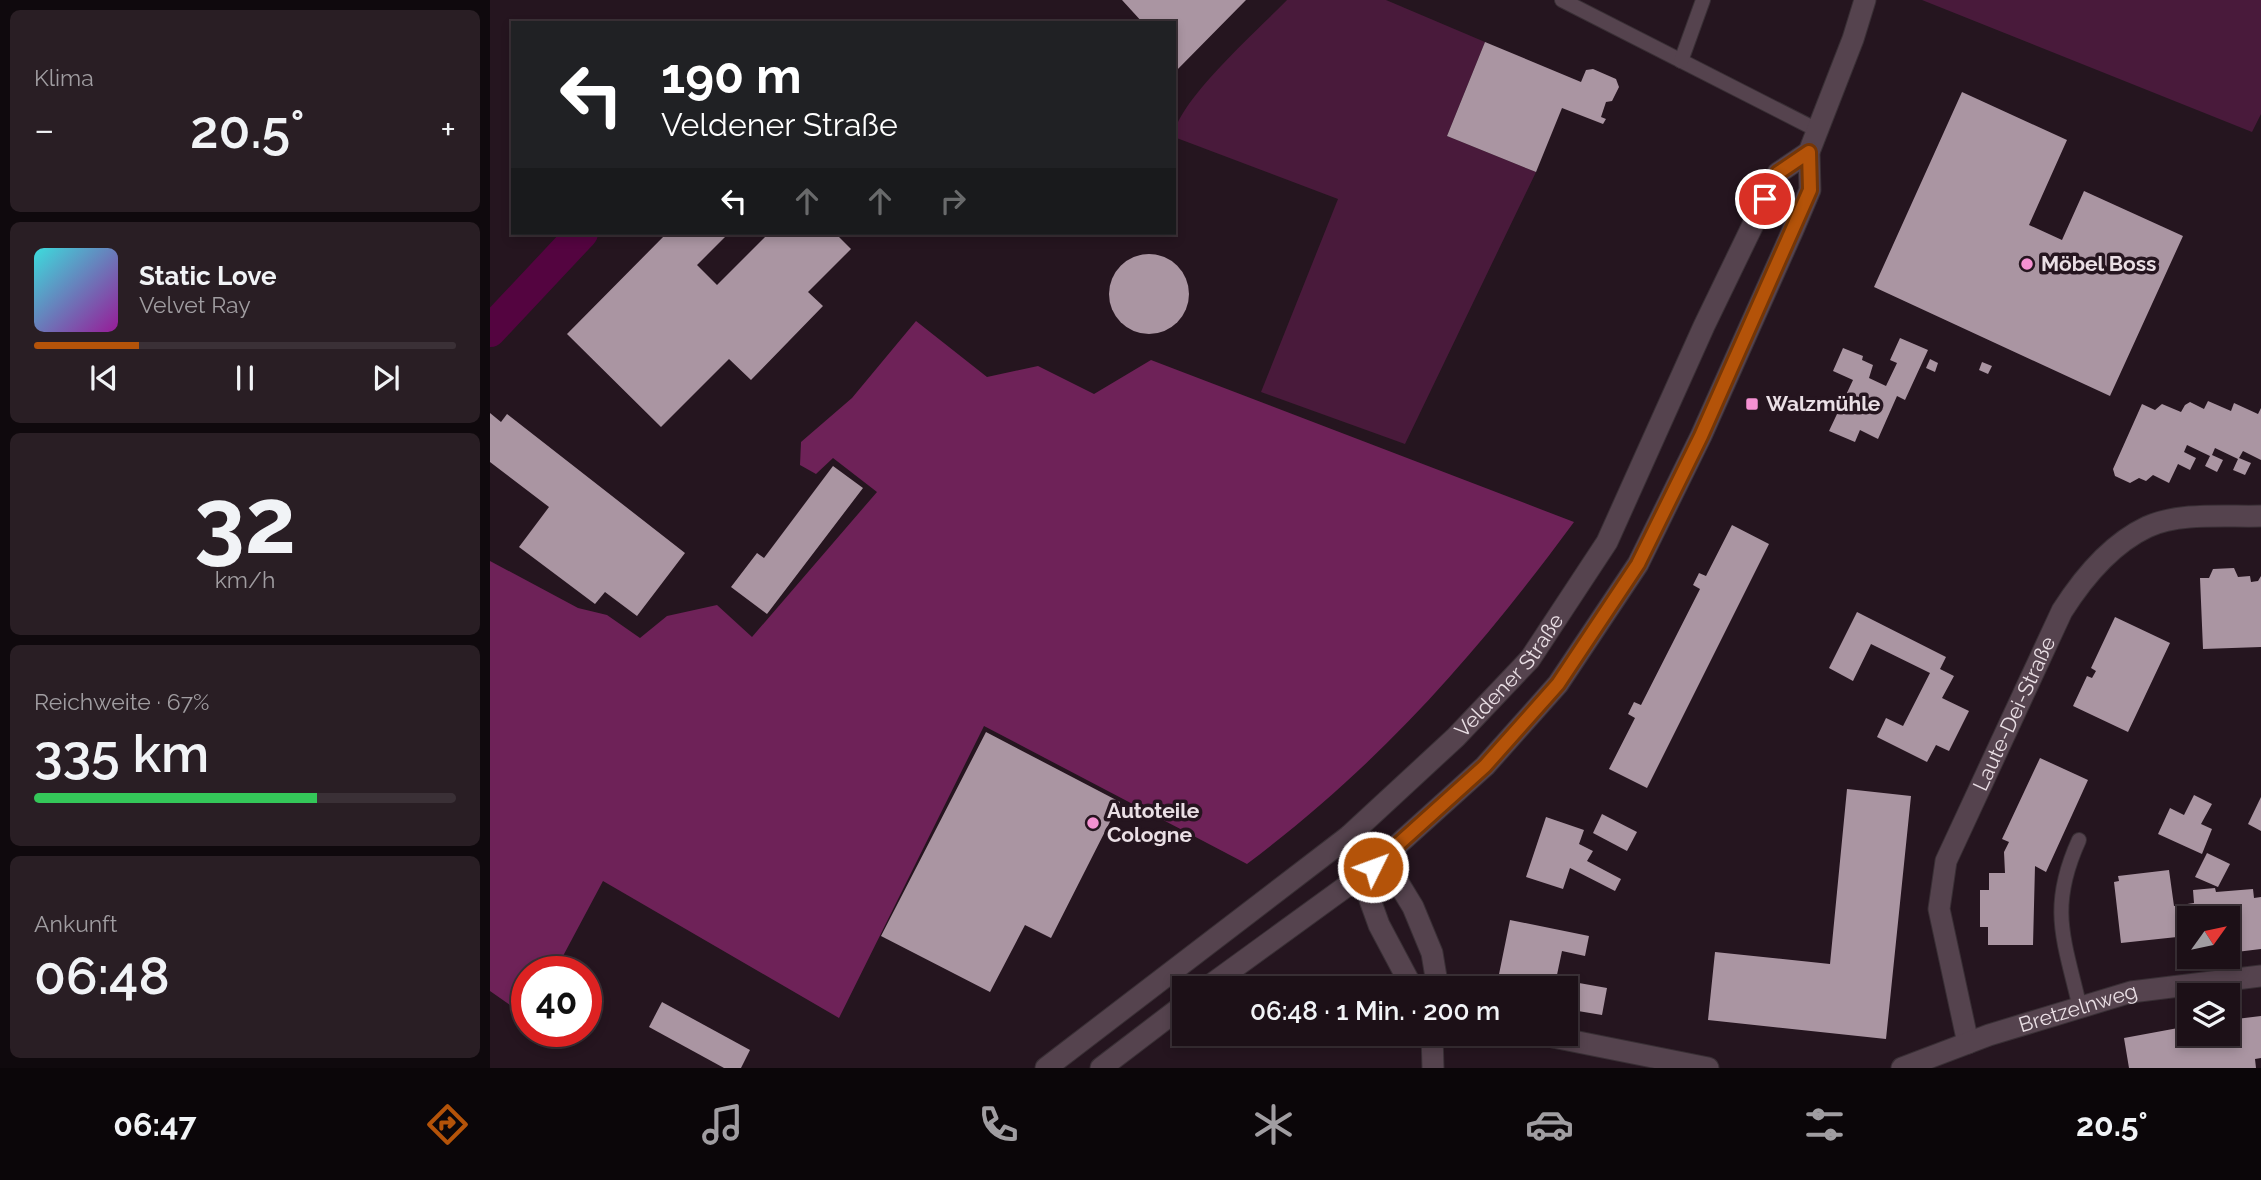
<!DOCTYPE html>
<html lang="de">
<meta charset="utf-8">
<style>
body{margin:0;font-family:Raleway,sans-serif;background:#291e24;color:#f1f3f6;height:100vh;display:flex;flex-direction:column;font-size:26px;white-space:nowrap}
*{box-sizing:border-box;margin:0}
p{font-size:23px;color:#a09da1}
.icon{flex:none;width:38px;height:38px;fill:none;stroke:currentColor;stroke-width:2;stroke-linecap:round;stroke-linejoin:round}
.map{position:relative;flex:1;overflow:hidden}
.sheet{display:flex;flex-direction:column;gap:10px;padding:10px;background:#0f090d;width:490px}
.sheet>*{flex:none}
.hud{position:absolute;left:21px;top:21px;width:665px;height:214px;border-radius:0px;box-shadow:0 4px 10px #0003,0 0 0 2px #3a3036;background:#202124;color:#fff;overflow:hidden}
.needle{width:46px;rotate:57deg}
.buttons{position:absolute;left:1687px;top:906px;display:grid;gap:14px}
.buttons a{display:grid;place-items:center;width:63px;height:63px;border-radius:0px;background:#1c1017;box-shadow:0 4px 10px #0003,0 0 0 2px #3a3036;font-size:35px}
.speed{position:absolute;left:21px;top:956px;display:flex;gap:14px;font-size:35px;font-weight:700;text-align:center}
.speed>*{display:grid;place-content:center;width:91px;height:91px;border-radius:50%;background:#1c1017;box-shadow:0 4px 10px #0003,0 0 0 2px #3a3036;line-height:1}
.speed .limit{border:10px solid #d22;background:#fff;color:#111}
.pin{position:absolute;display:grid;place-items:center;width:60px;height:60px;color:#fff;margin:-30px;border:4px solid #fff;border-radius:50%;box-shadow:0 2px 7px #0007}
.me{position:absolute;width:77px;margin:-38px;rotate:48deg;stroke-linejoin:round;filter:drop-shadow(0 0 5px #0008)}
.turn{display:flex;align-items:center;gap:24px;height:147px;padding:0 35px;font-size:32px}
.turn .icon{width:91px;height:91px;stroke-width:2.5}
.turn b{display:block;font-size:49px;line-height:60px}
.lanes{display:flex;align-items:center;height:66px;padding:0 35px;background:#0003;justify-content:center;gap:35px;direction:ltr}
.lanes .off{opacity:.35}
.big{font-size:52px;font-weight:600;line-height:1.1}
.sheet .widget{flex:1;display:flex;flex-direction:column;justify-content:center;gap:10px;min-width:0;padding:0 24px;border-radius:10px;background:#291e24}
.sheet .dial{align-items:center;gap:0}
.dial b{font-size:91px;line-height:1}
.song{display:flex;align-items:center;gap:21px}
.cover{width:84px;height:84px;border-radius:10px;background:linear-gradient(135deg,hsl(180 70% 55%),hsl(300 70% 35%))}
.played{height:7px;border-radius:4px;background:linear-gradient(90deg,#b45309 25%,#3a3036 25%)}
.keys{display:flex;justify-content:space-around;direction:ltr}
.heat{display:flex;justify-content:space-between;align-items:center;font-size:38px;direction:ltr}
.charge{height:10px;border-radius:5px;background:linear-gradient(90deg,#34c759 67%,#3a3036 0)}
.trip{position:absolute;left:682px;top:976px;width:406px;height:70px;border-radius:0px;background:#1c1017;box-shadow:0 4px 10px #0003,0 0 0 2px #3a3036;font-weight:600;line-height:70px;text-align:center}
.menu{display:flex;height:112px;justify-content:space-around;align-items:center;background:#0b0609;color:#a09da1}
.menu .icon{width:49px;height:49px}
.menu .selected{color:#b45309}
.menu b{font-size:32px;color:#f1f3f6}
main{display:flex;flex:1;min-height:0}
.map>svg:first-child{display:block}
</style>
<main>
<section class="sheet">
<div class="widget"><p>Klima</p>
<div class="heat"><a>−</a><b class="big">20.5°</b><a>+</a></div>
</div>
<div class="widget">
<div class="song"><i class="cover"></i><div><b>Static Love</b><p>Velvet Ray</p></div></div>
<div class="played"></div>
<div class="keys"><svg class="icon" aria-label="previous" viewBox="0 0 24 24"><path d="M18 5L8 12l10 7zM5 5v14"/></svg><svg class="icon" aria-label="pause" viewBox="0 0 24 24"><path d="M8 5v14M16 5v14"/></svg><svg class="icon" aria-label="next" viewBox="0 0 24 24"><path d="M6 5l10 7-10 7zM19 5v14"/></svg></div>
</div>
<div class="widget dial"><b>32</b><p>km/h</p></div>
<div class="widget"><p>Reichweite · 67%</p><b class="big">335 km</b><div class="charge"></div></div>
<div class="widget"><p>Ankunft</p><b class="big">06:48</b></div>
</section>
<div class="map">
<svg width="1771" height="1068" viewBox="0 0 1771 1068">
<rect width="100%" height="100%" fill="#25151f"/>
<g fill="#491a3b">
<path d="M797,0H896L995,42L957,136L1046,172L915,444L771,392L848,199L684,137C684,104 772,26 797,0Z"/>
<polygon points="1432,0 1771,0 1771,114 1762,132"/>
</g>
<path fill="#6e2258" d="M426,321L497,377L548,366L604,394L661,360L1084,522C986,655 890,764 757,864L494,726L349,1018L113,881L65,971H37V1017L0,991V561L88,608L117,615L150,638L177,616L227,605L262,637L387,492L343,458L326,474L310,465L311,442L362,398Z"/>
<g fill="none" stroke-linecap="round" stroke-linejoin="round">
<polyline stroke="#540440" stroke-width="32" points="0,331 92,233"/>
</g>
<g fill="#aa95a2">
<polygon points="632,0 756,0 684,73 684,23 653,23"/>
<polygon points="995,42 1091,82 1096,70 1103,69 1126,79 1129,87 1122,101 1116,102 1111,117 1116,119 1113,124 1072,108 1046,172 957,136"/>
<polygon points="1472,92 1577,140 1539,225 1572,240 1594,191 1693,236 1620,396 1384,287"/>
<polygon points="177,233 239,233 207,265 227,285 279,233 345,233 361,249 318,292 333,306 261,380 239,359 171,427 77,334"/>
<circle cx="659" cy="294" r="40"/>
<polygon points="1410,338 1438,350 1415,400 1407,396 1388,439 1370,430 1365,442 1339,431 1363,380 1343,371 1353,348 1373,356 1372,360 1383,365 1379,378 1396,386 1407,363 1400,360"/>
<polygon points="1440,359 1448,363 1445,372 1436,368"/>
<polygon points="1492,362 1502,366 1498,374 1489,370"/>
<polygon points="1718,401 1741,411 1744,403 1768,414 1771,408 1771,460 1753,451 1749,458 1761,463 1755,475 1743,470 1748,459 1725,448 1722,455 1733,460 1727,472 1715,466 1720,456 1697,445 1694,452 1706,458 1700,470 1688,464 1679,483 1663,475 1656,481 1649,478 1640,483 1625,476 1623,469 1652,404 1665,410 1672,404 1691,412 1695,405 1700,402 1714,409"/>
<polygon points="0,413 11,422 17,414 195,553 147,616 115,592 105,604 29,547 59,507 0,462"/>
<polygon points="343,466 373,488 277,614 241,587 267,553 274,558"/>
<polygon points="1242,525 1279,544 1157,788 1119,769 1145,718 1138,714 1144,702 1151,705 1210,589 1203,585 1209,573 1216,576"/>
<polygon points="1744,568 1748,577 1760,576 1761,582 1768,581 1771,576 1771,647 1713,649 1710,578 1719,578 1723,569"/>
<polygon points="1367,612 1456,657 1450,669 1464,676 1452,698 1479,711 1459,751 1446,745 1437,762 1387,737 1396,718 1413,726 1440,673 1381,644 1363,681 1339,668"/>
<polygon points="1625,617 1680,643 1638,732 1583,706 1597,676 1602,678 1606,671 1601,668"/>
<polygon points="496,732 630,802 561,938 535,925 500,992 391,936"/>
<polygon points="1550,758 1598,780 1556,872 1545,866 1543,945 1498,945 1498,927 1490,927 1490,890 1499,890 1499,873 1515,873 1514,852 1519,842 1512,839"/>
<polygon points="1357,789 1421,796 1396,1039 1218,1020 1225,952 1340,964"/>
<polygon points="1704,795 1722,804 1711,824 1722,829 1712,854 1668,834 1680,808 1694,815"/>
<polygon points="1771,797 1771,831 1758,824"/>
<polygon points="1112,814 1147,832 1137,851 1103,833"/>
<polygon points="1056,817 1094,830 1089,844 1103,851 1097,861 1131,879 1125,891 1080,868 1073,889 1036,877"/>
<polygon points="1717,853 1740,864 1728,887 1705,877"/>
<polygon points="1679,870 1684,906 1704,903 1703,890 1725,888 1726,892 1763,889 1764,898 1771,897 1771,949 1738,953 1738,919 1699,919 1699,957 1690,958 1687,937 1631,943 1624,882 1629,881 1628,876"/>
<polygon points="1020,920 1099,936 1095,956 1072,951 1064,989 1006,989"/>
<polygon points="1089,983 1117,988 1112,1015 1076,1009 1076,989 1088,991"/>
<polygon points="172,1002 260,1050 251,1068 234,1068 159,1027"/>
<polygon points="1771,1016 1771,1058 1765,1059 1766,1068 1639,1068 1634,1038 1699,1026 1699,1034 1738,1034 1738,1020"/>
</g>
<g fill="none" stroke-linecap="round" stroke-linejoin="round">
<defs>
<g id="service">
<polyline points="1072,0 1329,131"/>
<polyline points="1191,61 1213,0"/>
<path d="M1589,840C1558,908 1574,939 1590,1008"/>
</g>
<g id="minor">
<polyline points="1048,1034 1218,1068"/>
<path id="s1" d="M1478,1043L1449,909L1456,861L1572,611C1593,578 1621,544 1657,527C1689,512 1736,517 1771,516"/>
<path id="s2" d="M1412,1068L1499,1035L1641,992L1771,976"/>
</g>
<g id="tertiary">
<polyline points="859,836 883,867 909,884 923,907 942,953 948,989"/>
<polyline points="883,867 880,900 889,925 923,989"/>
<polyline points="715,989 883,867 995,766 1068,684 1148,564 1211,436 1303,230 1320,190 1319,152 1363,39 1375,0"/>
<polyline points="942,1034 943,1068"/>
<path id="s3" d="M556,1068L859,836L966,737L1040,659L1117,542L1214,326L1288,173L1319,152"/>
<polyline points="611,1068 695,1004"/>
</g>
</defs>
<use href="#service" stroke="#392f35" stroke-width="16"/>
<use href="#minor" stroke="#392f35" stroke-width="23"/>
<use href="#tertiary" stroke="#392f35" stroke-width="23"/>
<use href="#service" stroke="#55434e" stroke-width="14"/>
<use href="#minor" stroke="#55434e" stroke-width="21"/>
<use href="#tertiary" stroke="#55434e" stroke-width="21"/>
</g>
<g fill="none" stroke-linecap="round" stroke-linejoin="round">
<defs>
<polyline id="route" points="883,867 995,766 1068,684 1148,564 1211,436 1320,190 1319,152 1288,173 1275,199"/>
</defs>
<use href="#route" stroke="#753606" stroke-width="18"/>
<use href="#route" stroke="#b45309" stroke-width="12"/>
</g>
<g fill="#f591d2" stroke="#25151f" stroke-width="2.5">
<circle cx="1537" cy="264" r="7"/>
<rect x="1255" y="397" width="14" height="14" rx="3.5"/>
<circle cx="603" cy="823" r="7"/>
</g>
<g text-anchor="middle" stroke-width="7" stroke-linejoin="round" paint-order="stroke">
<g font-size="21" font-weight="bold" fill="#eadfe5" stroke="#25151f" text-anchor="start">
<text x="1551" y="271">Möbel Boss</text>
<text x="1276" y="411">Walzmühle</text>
<text x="617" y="818">Autoteile<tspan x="617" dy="24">Cologne</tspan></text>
</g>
<g font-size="21" fill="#eadfe5" stroke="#25151f">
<text dy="7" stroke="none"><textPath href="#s3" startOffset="609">Veldener Straße</textPath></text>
<text dy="7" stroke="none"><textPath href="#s1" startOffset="348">Laute-Dei-Straße</textPath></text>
<text dy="7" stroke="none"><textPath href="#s2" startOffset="186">Bretzelnweg</textPath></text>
</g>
</g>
</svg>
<div class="buttons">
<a><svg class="needle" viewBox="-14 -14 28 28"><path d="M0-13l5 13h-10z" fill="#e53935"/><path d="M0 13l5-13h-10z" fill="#a09da1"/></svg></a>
<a><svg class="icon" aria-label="layers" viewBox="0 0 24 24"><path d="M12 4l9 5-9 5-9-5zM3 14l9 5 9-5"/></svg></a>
</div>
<div class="speed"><div class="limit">40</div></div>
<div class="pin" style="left:1275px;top:199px;background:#d93025"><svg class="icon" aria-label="arrive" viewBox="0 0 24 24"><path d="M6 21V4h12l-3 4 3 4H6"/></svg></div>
<svg class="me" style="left:883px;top:867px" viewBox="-20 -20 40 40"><circle r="17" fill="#b45309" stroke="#fff" stroke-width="3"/><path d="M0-11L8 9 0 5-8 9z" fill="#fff"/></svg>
<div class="trip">06:48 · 1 Min. · 200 m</div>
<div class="hud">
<div class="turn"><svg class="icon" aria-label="left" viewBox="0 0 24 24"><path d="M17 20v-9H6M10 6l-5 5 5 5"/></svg><div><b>190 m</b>Veldener Straße</div></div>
<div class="lanes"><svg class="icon" aria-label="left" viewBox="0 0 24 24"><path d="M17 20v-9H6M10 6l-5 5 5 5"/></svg><svg class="icon off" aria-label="ahead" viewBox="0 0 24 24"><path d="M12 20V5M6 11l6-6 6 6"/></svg><svg class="icon off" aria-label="ahead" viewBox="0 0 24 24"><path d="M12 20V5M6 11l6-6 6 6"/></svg><svg class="icon off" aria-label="right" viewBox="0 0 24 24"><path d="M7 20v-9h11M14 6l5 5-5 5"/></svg></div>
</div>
</div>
</main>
<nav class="menu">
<b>06:47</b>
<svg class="icon selected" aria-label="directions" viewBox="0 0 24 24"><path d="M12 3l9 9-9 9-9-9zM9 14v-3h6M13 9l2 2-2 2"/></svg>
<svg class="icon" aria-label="music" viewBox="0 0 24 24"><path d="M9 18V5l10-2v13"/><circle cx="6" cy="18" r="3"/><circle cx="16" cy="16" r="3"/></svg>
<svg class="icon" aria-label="phone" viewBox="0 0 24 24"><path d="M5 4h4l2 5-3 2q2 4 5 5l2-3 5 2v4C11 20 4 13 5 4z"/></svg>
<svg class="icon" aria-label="climate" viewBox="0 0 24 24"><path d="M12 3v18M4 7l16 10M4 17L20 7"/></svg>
<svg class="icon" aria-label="car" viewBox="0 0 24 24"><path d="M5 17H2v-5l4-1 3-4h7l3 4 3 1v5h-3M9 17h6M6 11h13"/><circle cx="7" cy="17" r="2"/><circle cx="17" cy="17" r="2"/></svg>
<svg class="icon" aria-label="filters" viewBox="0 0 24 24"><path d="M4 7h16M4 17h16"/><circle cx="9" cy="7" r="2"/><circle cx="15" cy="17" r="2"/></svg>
<b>20.5°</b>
</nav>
